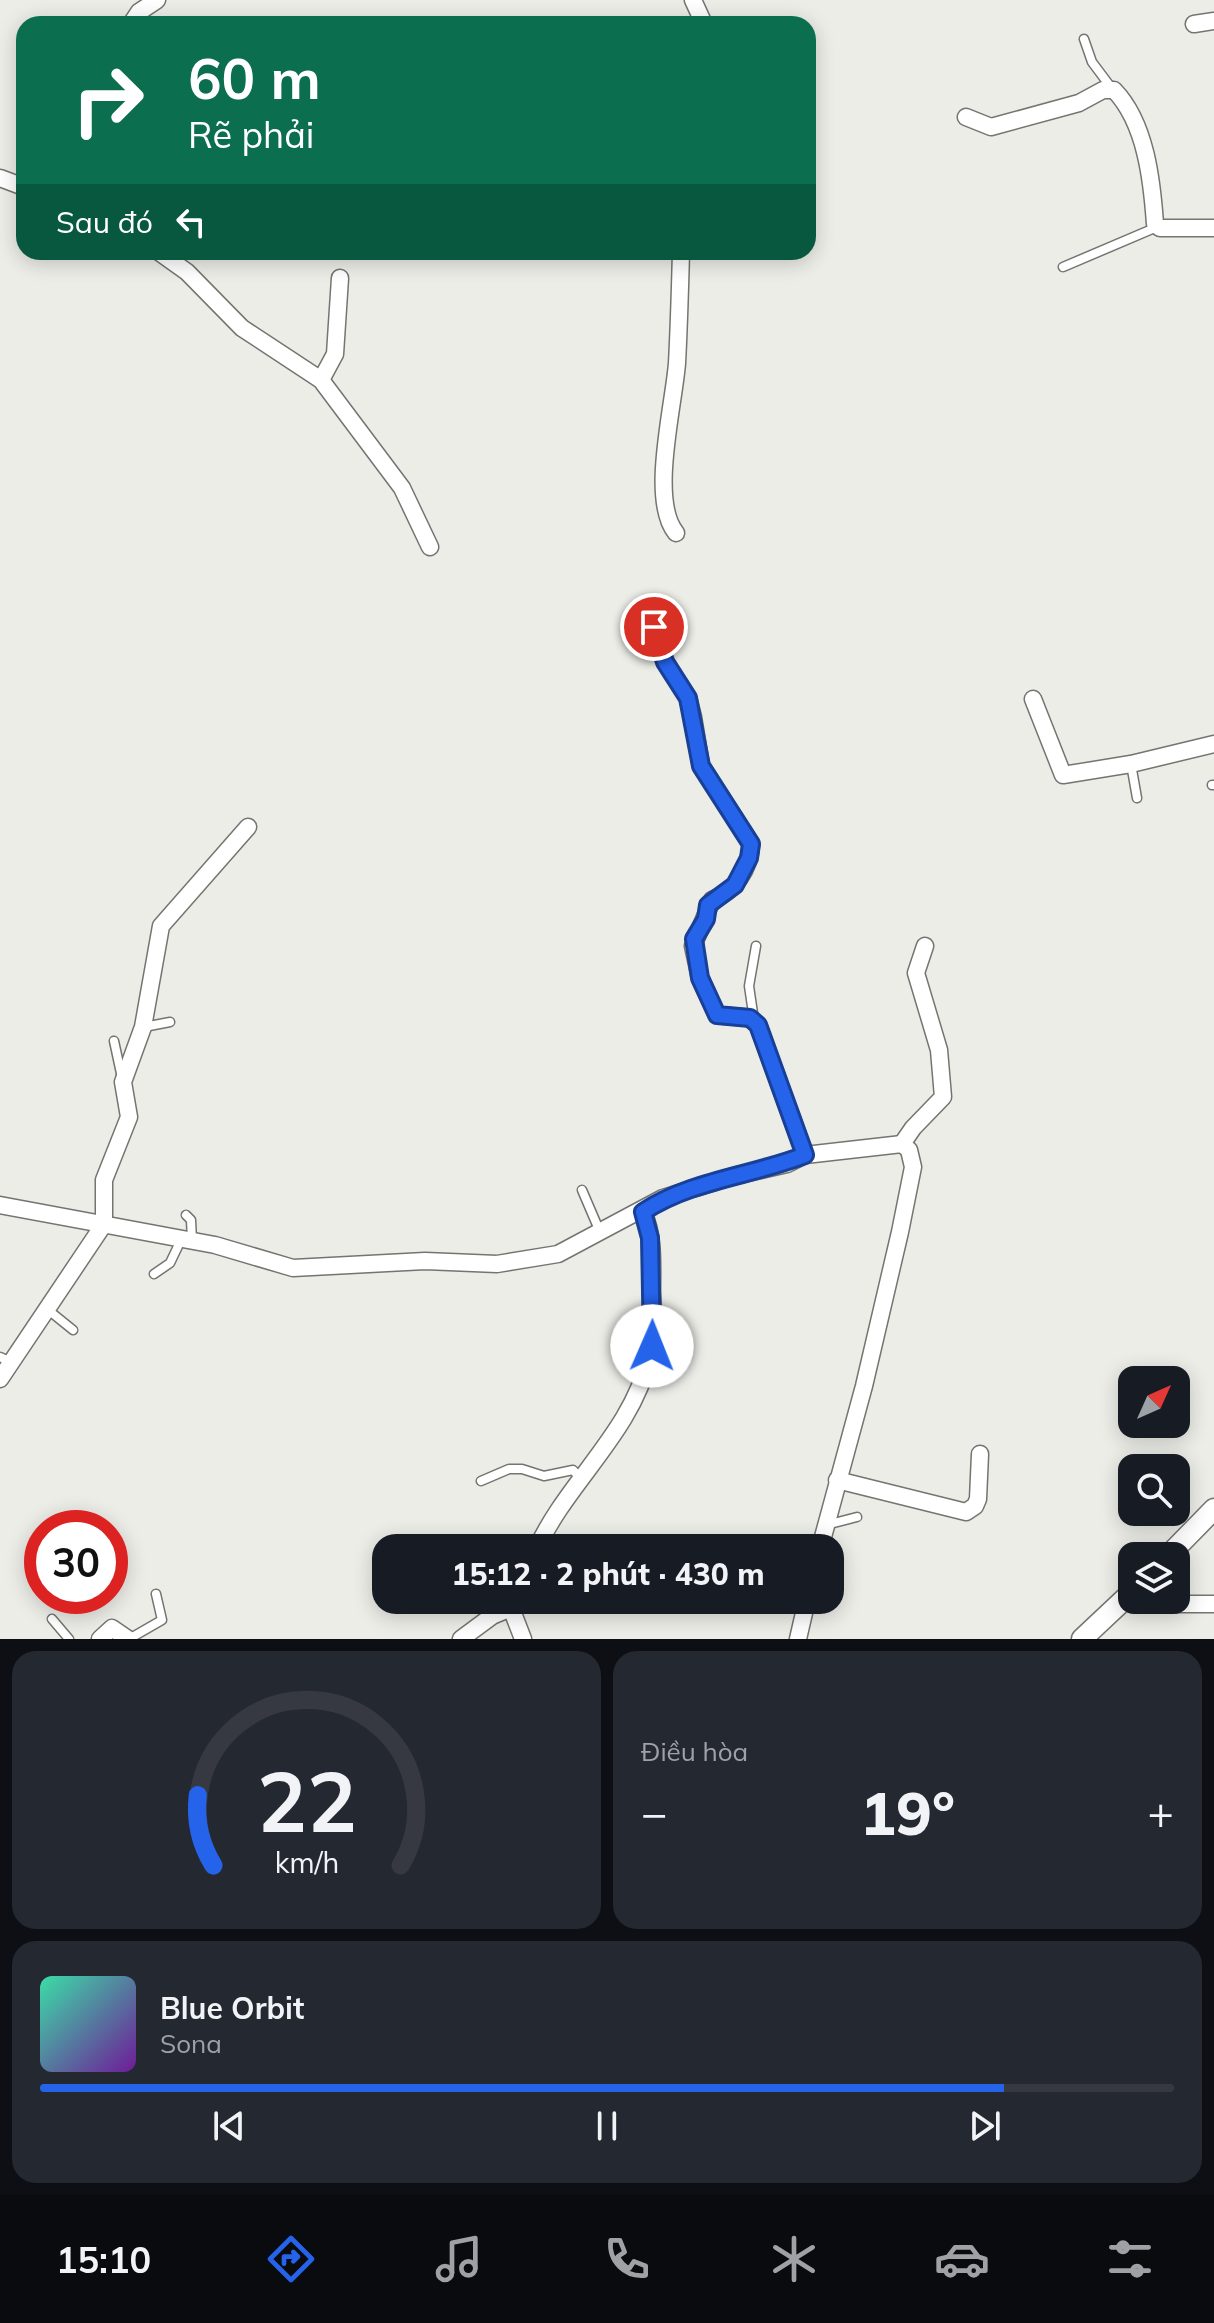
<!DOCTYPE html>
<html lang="vi">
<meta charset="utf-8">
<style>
body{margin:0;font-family:Mulish,sans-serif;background:#242831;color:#f1f3f6;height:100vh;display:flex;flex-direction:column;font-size:30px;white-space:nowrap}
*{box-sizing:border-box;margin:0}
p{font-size:26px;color:#9ea1a6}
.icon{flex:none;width:44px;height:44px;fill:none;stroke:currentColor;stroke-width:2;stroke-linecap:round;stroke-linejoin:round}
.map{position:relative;height:1639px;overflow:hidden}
.panel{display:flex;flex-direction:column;gap:12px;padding:12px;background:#0d0f14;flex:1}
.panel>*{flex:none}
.hud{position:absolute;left:16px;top:16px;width:800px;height:244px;border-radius:24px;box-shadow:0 4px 20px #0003;background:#0b6e4f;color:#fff;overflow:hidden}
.needle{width:52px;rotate:45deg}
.fabs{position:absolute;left:1118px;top:1366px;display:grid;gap:16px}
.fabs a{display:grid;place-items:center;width:72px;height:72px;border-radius:16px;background:#171b24;box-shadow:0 4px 20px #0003;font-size:40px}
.speed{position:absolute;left:24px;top:1510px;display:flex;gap:16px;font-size:40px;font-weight:700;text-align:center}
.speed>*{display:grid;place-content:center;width:104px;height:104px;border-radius:50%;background:#171b24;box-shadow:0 4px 20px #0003;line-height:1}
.speed .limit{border:12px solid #d22;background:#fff;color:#111}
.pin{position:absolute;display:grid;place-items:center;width:68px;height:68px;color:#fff;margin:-34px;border:4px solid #fff;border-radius:50%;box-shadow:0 2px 8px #0007}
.me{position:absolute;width:88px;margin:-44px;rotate:1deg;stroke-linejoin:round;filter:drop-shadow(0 0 6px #0008)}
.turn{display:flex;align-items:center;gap:28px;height:168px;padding:0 40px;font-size:36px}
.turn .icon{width:104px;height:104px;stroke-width:2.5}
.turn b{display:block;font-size:56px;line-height:68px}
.then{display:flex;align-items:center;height:76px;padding:0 40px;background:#0003;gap:16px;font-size:30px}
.big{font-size:60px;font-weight:800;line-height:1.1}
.panel .widget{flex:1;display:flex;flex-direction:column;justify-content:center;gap:12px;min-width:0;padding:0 28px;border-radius:24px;background:#242831}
.panel .dial{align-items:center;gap:0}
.dial svg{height:208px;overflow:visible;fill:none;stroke:#363941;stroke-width:7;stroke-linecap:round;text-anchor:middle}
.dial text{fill:#f1f3f6;stroke:none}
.song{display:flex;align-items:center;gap:24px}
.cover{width:96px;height:96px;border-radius:12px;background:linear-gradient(135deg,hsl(160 70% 55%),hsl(280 70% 35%))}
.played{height:8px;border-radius:4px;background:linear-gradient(90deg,#2563eb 85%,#363941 85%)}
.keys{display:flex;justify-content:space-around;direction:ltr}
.heat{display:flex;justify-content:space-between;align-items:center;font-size:44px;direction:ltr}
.panel .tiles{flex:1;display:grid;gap:12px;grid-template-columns:1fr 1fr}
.widget:last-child{grid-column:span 2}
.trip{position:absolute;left:372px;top:1534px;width:472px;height:80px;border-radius:24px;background:#171b24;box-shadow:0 4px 20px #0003;font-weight:800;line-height:80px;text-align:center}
.menu{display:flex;height:128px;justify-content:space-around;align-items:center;background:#090b0e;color:#9ea1a6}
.menu .icon{width:56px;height:56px}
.menu .active{color:#2563eb}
.menu b{font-size:36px;color:#f1f3f6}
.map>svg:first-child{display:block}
</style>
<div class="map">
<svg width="1214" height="1639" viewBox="0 0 1214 1639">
<rect width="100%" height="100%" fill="#edede8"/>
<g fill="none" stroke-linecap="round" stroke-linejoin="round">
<defs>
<g id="service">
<polyline points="1084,39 1092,62 1113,90"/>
<polyline points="1063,267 1157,227"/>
<polyline points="1131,764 1137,798"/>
<polyline points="1212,785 1214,785"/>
<polyline points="754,1020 749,986 756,946"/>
<polyline points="144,1027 170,1022"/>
<polyline points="114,1041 122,1078"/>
<polyline points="582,1190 600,1232"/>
<polyline points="186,1215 191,1220 192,1241"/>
<polyline points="154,1274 170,1263 181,1240"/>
<polyline points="47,1309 73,1330"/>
<polyline points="0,1357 11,1362"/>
<polyline points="481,1481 509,1469 522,1469 544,1476 573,1470 580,1478"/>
<polyline points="826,1525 857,1517"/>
<polyline points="52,1619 69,1639"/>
<polyline points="129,1639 162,1620 156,1594"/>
</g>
<g id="minor">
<polyline points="693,0 704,24"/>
<polyline points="131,24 139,12 157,0"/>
<polyline points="1194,24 1214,21"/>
<path d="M966,117L991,127L1079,103L1103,90H1114C1146,123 1152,181 1155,224L1160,228H1214"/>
<polyline points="0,178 24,187"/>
<polyline points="159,252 187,272 242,328 321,380 402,488 430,547"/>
<polyline points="321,380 335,354 340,278"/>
<path d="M676,533C649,500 674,405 677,363C679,326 680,289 681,252"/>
<path d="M653,611L665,662L688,698L693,717L701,766L751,844C750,869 734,892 712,900L693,946L700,978L717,1015L750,1018L758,1025L805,1155"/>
<polyline points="1033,699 1063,775 1131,764 1214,744"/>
<polyline points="902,1144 913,1128 943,1097 939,1050 916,973 925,946"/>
<polyline points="0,1205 215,1245 293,1268 425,1261 497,1264 558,1254 663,1198 734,1176 787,1164 805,1155 902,1144 909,1150 913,1167 900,1232 864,1386 820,1548"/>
<polyline points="0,1379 104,1224 104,1180 129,1117 123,1082 143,1027 161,926 248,827"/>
<polyline points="837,1480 966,1512 975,1506 978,1499 980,1454"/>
<path d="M537,1548C568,1481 632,1432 649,1358C655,1337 653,1313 652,1291C652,1264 654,1236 643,1212"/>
<polyline points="513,1600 511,1608 523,1639"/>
<polyline points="1169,1600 1178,1604 1214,1604"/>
<polyline points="100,1639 112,1628 128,1639"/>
<polyline points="461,1639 492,1616 511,1608"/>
<polyline points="798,1639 807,1600"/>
</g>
<g id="tertiary">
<polyline points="1168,1556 1214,1509"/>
<polyline points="1082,1639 1132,1592"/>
</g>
</defs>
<use href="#service" stroke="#747470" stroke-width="11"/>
<use href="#minor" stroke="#747470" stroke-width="19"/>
<use href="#tertiary" stroke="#747470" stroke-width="23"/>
<use href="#service" stroke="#fff" stroke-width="8"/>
<use href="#minor" stroke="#fff" stroke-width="16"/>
<use href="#tertiary" stroke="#fff" stroke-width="20"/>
</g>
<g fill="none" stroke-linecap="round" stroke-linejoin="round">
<defs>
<path id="route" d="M652,1346L650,1238L643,1212C691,1180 752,1176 805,1155L758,1025L750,1018L717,1015L700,978L694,939L706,919L708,905L735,885L749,858L751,844L701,766L688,698L665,662L654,627"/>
</defs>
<use href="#route" stroke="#184099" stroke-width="20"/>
<use href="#route" stroke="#2563eb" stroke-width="14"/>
</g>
</svg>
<div class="fabs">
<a><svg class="needle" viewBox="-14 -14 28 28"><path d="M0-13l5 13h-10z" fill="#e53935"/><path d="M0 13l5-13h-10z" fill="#9ea1a6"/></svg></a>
<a><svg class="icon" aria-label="search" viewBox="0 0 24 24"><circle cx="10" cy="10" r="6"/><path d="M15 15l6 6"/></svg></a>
<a><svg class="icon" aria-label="layers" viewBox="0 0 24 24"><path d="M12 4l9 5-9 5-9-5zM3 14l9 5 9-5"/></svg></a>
</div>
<div class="speed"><div class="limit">30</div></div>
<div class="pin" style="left:654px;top:627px;background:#d93025"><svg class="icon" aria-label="arrive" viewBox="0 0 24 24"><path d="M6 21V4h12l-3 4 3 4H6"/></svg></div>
<svg class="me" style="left:652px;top:1346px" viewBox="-20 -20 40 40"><circle r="19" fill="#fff"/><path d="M0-13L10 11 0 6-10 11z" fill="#2563eb"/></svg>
<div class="trip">15:12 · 2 phút · 430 m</div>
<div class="hud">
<div class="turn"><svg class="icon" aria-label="right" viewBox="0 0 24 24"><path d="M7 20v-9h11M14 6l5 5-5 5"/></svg><div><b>60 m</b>Rẽ phải</div></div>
<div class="then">Sau đó<svg class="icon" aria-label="left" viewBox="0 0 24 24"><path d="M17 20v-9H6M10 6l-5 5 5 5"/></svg></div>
</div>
</div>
<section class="panel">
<div class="tiles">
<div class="widget dial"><svg viewBox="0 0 100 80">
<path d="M14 69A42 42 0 1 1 86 69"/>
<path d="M14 69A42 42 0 0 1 8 42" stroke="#2563eb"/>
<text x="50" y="56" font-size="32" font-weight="700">22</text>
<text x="50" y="72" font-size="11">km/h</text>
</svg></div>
<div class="widget"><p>Điều hòa</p>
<div class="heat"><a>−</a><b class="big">19°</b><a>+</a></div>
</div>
<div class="widget">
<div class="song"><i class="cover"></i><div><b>Blue Orbit</b><p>Sona</p></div></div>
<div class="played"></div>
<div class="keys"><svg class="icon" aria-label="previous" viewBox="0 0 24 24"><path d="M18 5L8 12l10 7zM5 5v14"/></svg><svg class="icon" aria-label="pause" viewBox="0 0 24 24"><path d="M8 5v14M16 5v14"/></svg><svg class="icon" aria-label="next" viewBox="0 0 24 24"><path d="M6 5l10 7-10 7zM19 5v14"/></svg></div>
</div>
</div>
</section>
<nav class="menu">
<b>15:10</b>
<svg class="icon active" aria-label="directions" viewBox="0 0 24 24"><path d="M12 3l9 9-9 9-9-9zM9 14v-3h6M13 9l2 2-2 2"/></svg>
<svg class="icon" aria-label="music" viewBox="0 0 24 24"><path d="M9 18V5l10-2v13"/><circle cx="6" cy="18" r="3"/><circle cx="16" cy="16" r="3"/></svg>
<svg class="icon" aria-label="phone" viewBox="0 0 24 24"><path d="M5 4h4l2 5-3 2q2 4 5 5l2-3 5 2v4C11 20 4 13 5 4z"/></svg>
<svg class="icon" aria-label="climate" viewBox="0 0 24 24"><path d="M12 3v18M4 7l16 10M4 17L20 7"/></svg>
<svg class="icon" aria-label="car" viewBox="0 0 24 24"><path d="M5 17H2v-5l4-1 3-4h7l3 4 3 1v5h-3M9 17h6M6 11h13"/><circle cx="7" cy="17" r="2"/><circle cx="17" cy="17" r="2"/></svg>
<svg class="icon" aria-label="filters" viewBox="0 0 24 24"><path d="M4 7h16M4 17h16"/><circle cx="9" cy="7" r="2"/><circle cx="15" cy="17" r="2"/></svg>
</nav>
